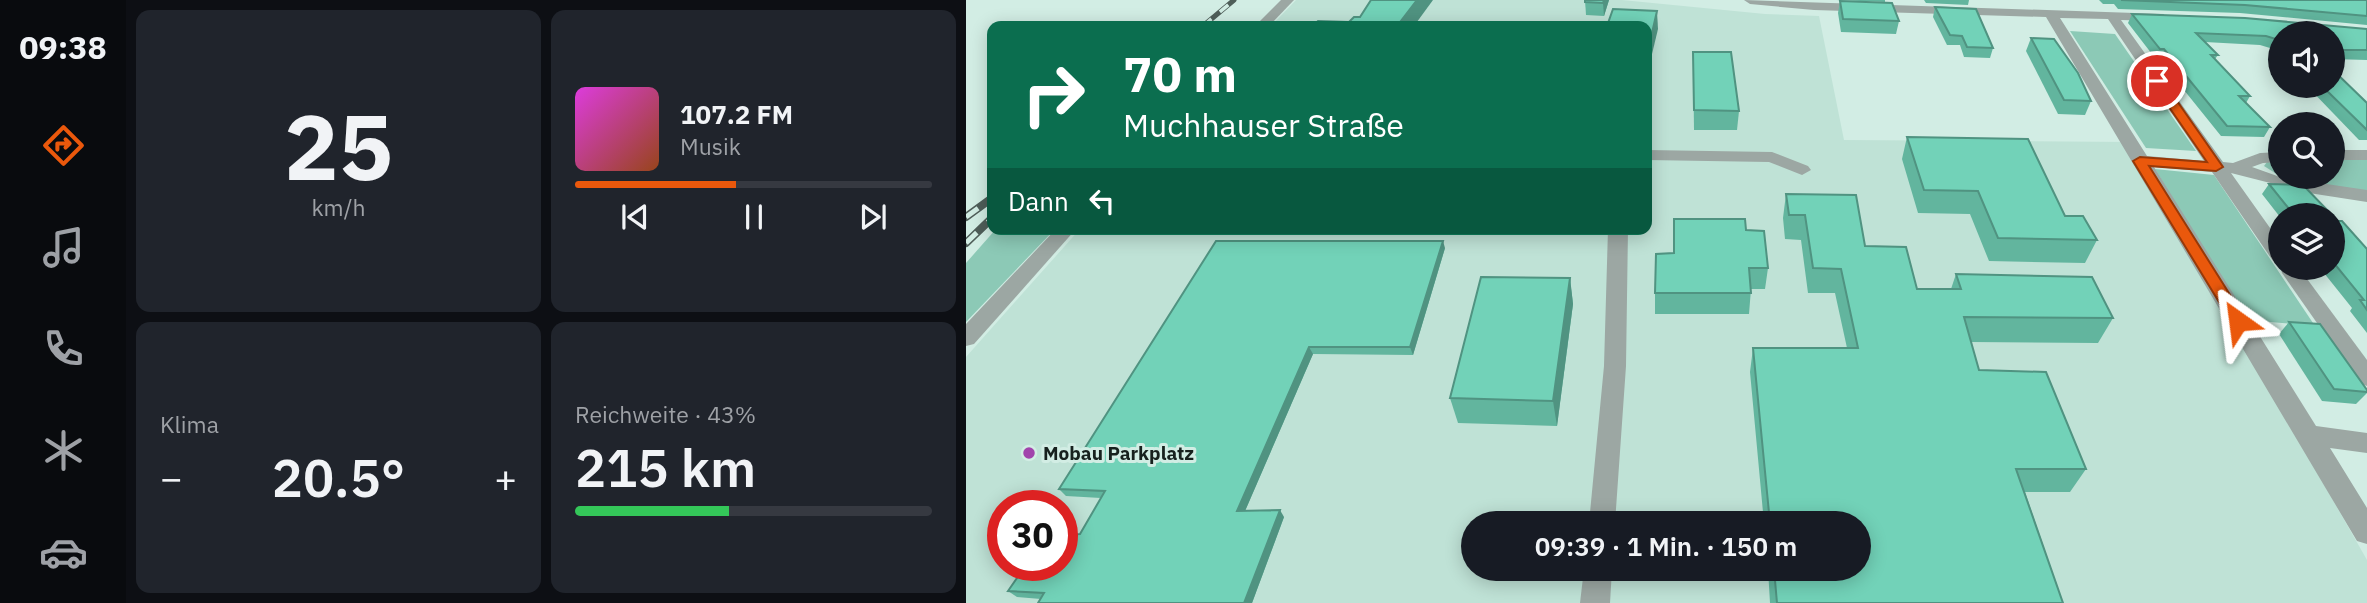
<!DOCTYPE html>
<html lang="de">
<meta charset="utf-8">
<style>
body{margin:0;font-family:"IBM Plex Sans",sans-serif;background:#20242c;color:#f1f3f6;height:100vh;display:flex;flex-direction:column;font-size:26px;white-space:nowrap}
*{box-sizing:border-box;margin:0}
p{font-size:23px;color:#9ea1a6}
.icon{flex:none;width:38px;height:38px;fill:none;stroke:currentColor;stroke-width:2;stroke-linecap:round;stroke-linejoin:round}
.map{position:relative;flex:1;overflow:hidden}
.drawer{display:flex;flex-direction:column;gap:10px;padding:10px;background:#0d0f14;width:840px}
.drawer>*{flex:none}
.top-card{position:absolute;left:21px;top:21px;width:665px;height:214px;border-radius:14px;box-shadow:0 4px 18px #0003;background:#0b6e4f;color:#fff;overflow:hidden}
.controls{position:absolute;left:1302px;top:21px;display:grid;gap:14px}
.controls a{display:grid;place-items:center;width:77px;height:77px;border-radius:50%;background:#171b24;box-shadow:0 4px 18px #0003;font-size:35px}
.speed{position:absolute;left:21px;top:490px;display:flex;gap:14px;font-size:35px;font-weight:700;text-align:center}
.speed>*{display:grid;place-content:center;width:91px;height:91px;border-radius:50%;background:#171b24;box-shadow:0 4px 18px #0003;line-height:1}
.speed .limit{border:10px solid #d22;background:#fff;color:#111}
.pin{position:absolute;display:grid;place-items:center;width:60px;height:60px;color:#fff;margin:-30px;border:4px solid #fff;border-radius:50%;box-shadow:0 2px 7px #0007}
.me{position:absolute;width:77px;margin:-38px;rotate:329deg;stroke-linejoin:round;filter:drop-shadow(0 0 5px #0008)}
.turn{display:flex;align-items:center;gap:24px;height:147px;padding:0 21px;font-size:32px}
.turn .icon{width:91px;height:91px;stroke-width:2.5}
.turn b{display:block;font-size:49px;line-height:60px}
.then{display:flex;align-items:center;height:66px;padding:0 21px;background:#0003;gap:14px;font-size:26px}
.big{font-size:52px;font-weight:600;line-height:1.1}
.drawer .widget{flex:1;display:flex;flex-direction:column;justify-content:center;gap:10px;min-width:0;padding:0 24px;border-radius:14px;background:#20242c}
.drawer .dial{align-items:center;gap:0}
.dial b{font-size:91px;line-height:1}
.song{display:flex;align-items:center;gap:21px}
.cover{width:84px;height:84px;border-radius:10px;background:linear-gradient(135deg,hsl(300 70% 55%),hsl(20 70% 35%))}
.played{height:7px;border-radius:4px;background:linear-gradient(90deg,#ea580c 45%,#363941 45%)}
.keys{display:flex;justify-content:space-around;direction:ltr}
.heat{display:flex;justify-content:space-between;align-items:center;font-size:38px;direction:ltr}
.charge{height:10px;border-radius:5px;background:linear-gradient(90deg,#34c759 43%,#363941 0)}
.drawer .tiles{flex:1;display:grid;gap:10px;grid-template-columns:repeat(2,1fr)}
.trip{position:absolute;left:495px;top:511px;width:410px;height:70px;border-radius:35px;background:#171b24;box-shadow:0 4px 18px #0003;font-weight:600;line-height:70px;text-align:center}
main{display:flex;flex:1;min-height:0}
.dock{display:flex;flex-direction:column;width:126px;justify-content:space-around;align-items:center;background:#090b0e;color:#9ea1a6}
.dock .icon{width:49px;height:49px}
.dock .selected{color:#ea580c}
.dock b{font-size:32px;color:#f1f3f6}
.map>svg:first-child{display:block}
</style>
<main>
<nav class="dock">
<b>09:38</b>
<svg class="icon selected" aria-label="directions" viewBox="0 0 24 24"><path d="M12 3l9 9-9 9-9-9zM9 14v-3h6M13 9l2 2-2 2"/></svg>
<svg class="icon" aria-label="music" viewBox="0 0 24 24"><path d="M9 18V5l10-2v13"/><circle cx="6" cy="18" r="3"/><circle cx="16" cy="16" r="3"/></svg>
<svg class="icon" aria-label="phone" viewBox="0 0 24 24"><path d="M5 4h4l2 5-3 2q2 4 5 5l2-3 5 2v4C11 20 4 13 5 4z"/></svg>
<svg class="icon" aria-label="climate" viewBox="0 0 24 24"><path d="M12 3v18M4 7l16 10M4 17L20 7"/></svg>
<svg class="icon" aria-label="car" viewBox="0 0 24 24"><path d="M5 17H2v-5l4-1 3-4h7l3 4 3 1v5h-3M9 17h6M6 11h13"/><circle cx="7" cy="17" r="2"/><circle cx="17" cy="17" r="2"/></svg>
</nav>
<section class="drawer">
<div class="tiles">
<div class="widget dial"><b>25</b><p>km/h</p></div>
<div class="widget">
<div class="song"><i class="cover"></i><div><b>107.2 FM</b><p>Musik</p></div></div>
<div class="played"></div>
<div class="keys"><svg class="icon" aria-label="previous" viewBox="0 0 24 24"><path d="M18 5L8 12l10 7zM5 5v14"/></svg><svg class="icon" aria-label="pause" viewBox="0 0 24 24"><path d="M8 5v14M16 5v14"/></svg><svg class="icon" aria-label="next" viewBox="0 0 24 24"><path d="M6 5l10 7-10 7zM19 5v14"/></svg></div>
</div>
<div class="widget"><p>Klima</p>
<div class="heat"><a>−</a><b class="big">20.5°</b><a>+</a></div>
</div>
<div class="widget"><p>Reichweite · 43%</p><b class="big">215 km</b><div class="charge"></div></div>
</div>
</section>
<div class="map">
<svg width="1401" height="603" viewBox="0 0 1401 603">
<rect width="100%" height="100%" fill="#d2ede4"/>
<path fill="#bfe2d6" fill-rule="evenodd" d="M330,0H656L799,14L853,16L878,140L1163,142L1401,560V603H0V357L114,229H681V26H305ZM37,506H96V565H37ZM508,523H892V569H508Z"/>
<g fill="#8cc9b6">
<polygon points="1104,31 1149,34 1230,151 1180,148"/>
<polygon points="1367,159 1401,159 1401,191 1317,178 1298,166 1301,162 1314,161 1314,177 1367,177"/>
<polygon points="1189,169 1248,175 1349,326 1281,320"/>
<polygon points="30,229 89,229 0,322 0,263"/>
</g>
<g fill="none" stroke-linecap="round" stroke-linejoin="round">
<g fill="#9ca7a3" fill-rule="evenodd">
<polygon points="315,0 328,0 303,26 289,26"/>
<path d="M778,0L1198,14V20L1193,21L1155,20L1257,162L1267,163L1294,153L1314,152V162L1297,163L1286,167L1314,177L1401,190V202L1343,193L1265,173L1314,242V263L1307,261L1246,172L1188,167L1350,426L1401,433V453L1364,448L1401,508V544L1391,541L1080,17L848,10L784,4ZM1094,18L1142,19L1238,161L1181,156Z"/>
<polygon points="681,150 806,152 842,166 845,170 836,175 803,162 681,160"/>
<rect x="1367" y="150" width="34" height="10"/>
<polygon points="90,229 110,229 8,344 0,346 0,324"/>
<polygon points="642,229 662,229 660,366 649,523 623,523 638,366"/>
<polygon points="1314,266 1333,268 1401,360 1401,386 1393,383 1316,273"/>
<polygon points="618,569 646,569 644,603 614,603"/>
</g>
<defs>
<polyline id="rail-far1" points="237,26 268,0"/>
<g id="rail">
<polyline points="0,217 26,198"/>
<polyline points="0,243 26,218"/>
</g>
</defs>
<use href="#rail-far1" stroke="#4f5e59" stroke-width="5"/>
<use href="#rail" stroke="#4f5e59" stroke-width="8"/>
<use href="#rail-far1" stroke="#d2ede4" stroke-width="3.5" stroke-dasharray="11" stroke-linecap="butt"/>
<use href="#rail" stroke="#d2ede4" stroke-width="5" stroke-dasharray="15" stroke-linecap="butt"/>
</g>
<g fill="#62b59e">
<polygon points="619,0 643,0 638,16 620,15"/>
<polygon points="870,0 919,0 919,2"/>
<polygon points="958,0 1003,0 1002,5 960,3"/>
<polygon points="1133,0 1401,0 1401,25 1274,13 1152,9 1148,4 1137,4"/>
<polygon points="874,1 933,21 930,34 875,32 872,13"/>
<polygon points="969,7 1027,48 1024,58 998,57 994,45 981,45 967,17"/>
<polygon points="1166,14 1401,29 1401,60 1367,59 1367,33 1314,33 1314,57 1304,48 1294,45 1239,42 1252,55 1249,59 1284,96 1280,103 1304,127 1298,137 1255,136 1193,59 1189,58 1162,23"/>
<polygon points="1065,38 1125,101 1119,115 1092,114 1060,51"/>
<polygon points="727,52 773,111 771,130 728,130"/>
<polygon points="1341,86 1367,86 1401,103 1401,140 1393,140"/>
<polygon points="941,137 1099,216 1131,240 1119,263 1023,261 1004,214 952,213 936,159"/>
<polygon points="1303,184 1366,215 1314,215 1314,217 1296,194"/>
<polygon points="820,194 899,246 951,289 985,289 990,274 1147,318 1132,343 1005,342 1013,370 1120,469 1104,492 1059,492 1097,603 804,603 802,569 892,569 892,523 798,523 784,372 787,348 881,348 869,293 842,293 835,240 819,239 817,218"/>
<polygon points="1367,216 1401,249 1401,333 1384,311 1386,308 1354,268 1367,268"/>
<polygon points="780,230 802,268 799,289 785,289 783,314 689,314 689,293 708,253"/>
<polygon points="479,248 447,355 347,354 279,511 318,517 286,603 72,603 75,599 51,597 42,591 114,534 135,498 100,496 93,489"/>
<polygon points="604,278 607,304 591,426 492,423 484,398"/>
<polygon points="1323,322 1401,390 1401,393 1390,404 1356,401 1313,334"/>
</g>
<g fill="#509381">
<polygon points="451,0 467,0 448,26 431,26"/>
<polygon points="638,0 643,0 638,16 637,3"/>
<polygon points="691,11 692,29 681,75 681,55"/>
<polygon points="477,241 479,248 447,355 444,347"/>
<polygon points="604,278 607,304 591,426 587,401"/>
<polygon points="343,347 347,354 276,518 271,511"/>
<polygon points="314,510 318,517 286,603 278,603"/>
</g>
<g fill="#72d2b8" stroke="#509381" stroke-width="2">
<polygon points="405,0 451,0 431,26 347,26 352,21 383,22 388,17 394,17"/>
<polygon points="619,0 638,0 637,3 619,2"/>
<polygon points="1155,0 1401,0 1401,16 1279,5"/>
<polygon points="874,1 926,3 933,21 877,19"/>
<polygon points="969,7 1010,9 1027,48 1001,47 996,36 984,35"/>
<polygon points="647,9 691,11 681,55 681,26 641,26"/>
<polygon points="1166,14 1279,18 1401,29 1401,50 1367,50 1367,33 1314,33 1314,44 1310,39 1300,36 1230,33 1252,55 1245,55 1284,96 1273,96 1304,127 1261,126 1198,49 1194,49"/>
<polygon points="1065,38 1088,39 1112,73 1125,101 1098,100"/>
<polygon points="727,52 765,52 773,111 728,110"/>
<polygon points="1367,70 1401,103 1401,130 1356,86 1367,86"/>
<polygon points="941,137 1062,139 1099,216 1117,216 1131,240 1032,238 1012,191 958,190"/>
<polygon points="1303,184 1337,185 1366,215 1328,215"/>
<polygon points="820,194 890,195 899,246 940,247 951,289 995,289 990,274 1126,277 1147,318 998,317 1013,370 1080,372 1120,469 1050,469 1097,603 811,603 808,569 892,569 892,523 804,523 787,348 892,348 875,269 847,268 839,215 823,215"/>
<polygon points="1367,216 1372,221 1376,221 1401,249 1401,310 1394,300 1398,300 1367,262"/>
<polygon points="708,219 779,219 780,230 798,231 802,268 783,268 785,293 689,293 690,254 708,253"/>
<polygon points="250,241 477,241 444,347 343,347 271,511 314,510 278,603 72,603 78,593 42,591 60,565 96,565 96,535 114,534 139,491 93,489"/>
<polygon points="515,277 604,278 587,401 484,398"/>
<polygon points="1323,322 1354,324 1401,390 1401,392 1368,389"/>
</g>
<polygon fill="#ea580c" stroke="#983908" stroke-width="2" points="1186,78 1195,78 1257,167 1250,171 1183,166 1278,317 1281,321 1278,325 1267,325 1167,161 1174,157 1241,162 1185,81"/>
<circle fill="#a143ac" stroke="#d2ede4" stroke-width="2.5" cx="63" cy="453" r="7"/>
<g text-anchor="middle" stroke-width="6" stroke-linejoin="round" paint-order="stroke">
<g font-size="19" font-weight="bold" fill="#17211e" stroke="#d2ede4" text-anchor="start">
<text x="77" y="460">Mobau Parkplatz</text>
</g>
</g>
</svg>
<div class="controls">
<a><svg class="icon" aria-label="sound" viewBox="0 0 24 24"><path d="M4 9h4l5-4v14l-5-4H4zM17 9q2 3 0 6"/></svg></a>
<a><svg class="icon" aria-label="search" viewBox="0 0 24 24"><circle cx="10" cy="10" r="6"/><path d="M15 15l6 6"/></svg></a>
<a><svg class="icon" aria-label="layers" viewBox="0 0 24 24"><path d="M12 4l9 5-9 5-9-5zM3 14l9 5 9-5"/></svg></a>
</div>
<div class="speed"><div class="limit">30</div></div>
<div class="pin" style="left:1191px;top:81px;background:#d93025"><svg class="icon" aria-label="arrive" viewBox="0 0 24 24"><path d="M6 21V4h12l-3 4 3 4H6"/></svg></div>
<svg class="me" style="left:1272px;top:321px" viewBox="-20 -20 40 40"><path d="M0-17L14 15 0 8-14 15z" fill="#ea580c" stroke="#fff" stroke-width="4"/></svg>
<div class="trip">09:39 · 1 Min. · 150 m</div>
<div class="top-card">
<div class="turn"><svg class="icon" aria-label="right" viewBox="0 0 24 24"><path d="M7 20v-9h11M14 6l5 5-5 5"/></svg><div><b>70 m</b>Muchhauser Straße</div></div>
<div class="then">Dann<svg class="icon" aria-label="left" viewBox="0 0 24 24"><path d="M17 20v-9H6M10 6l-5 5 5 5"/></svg></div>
</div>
</div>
</main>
